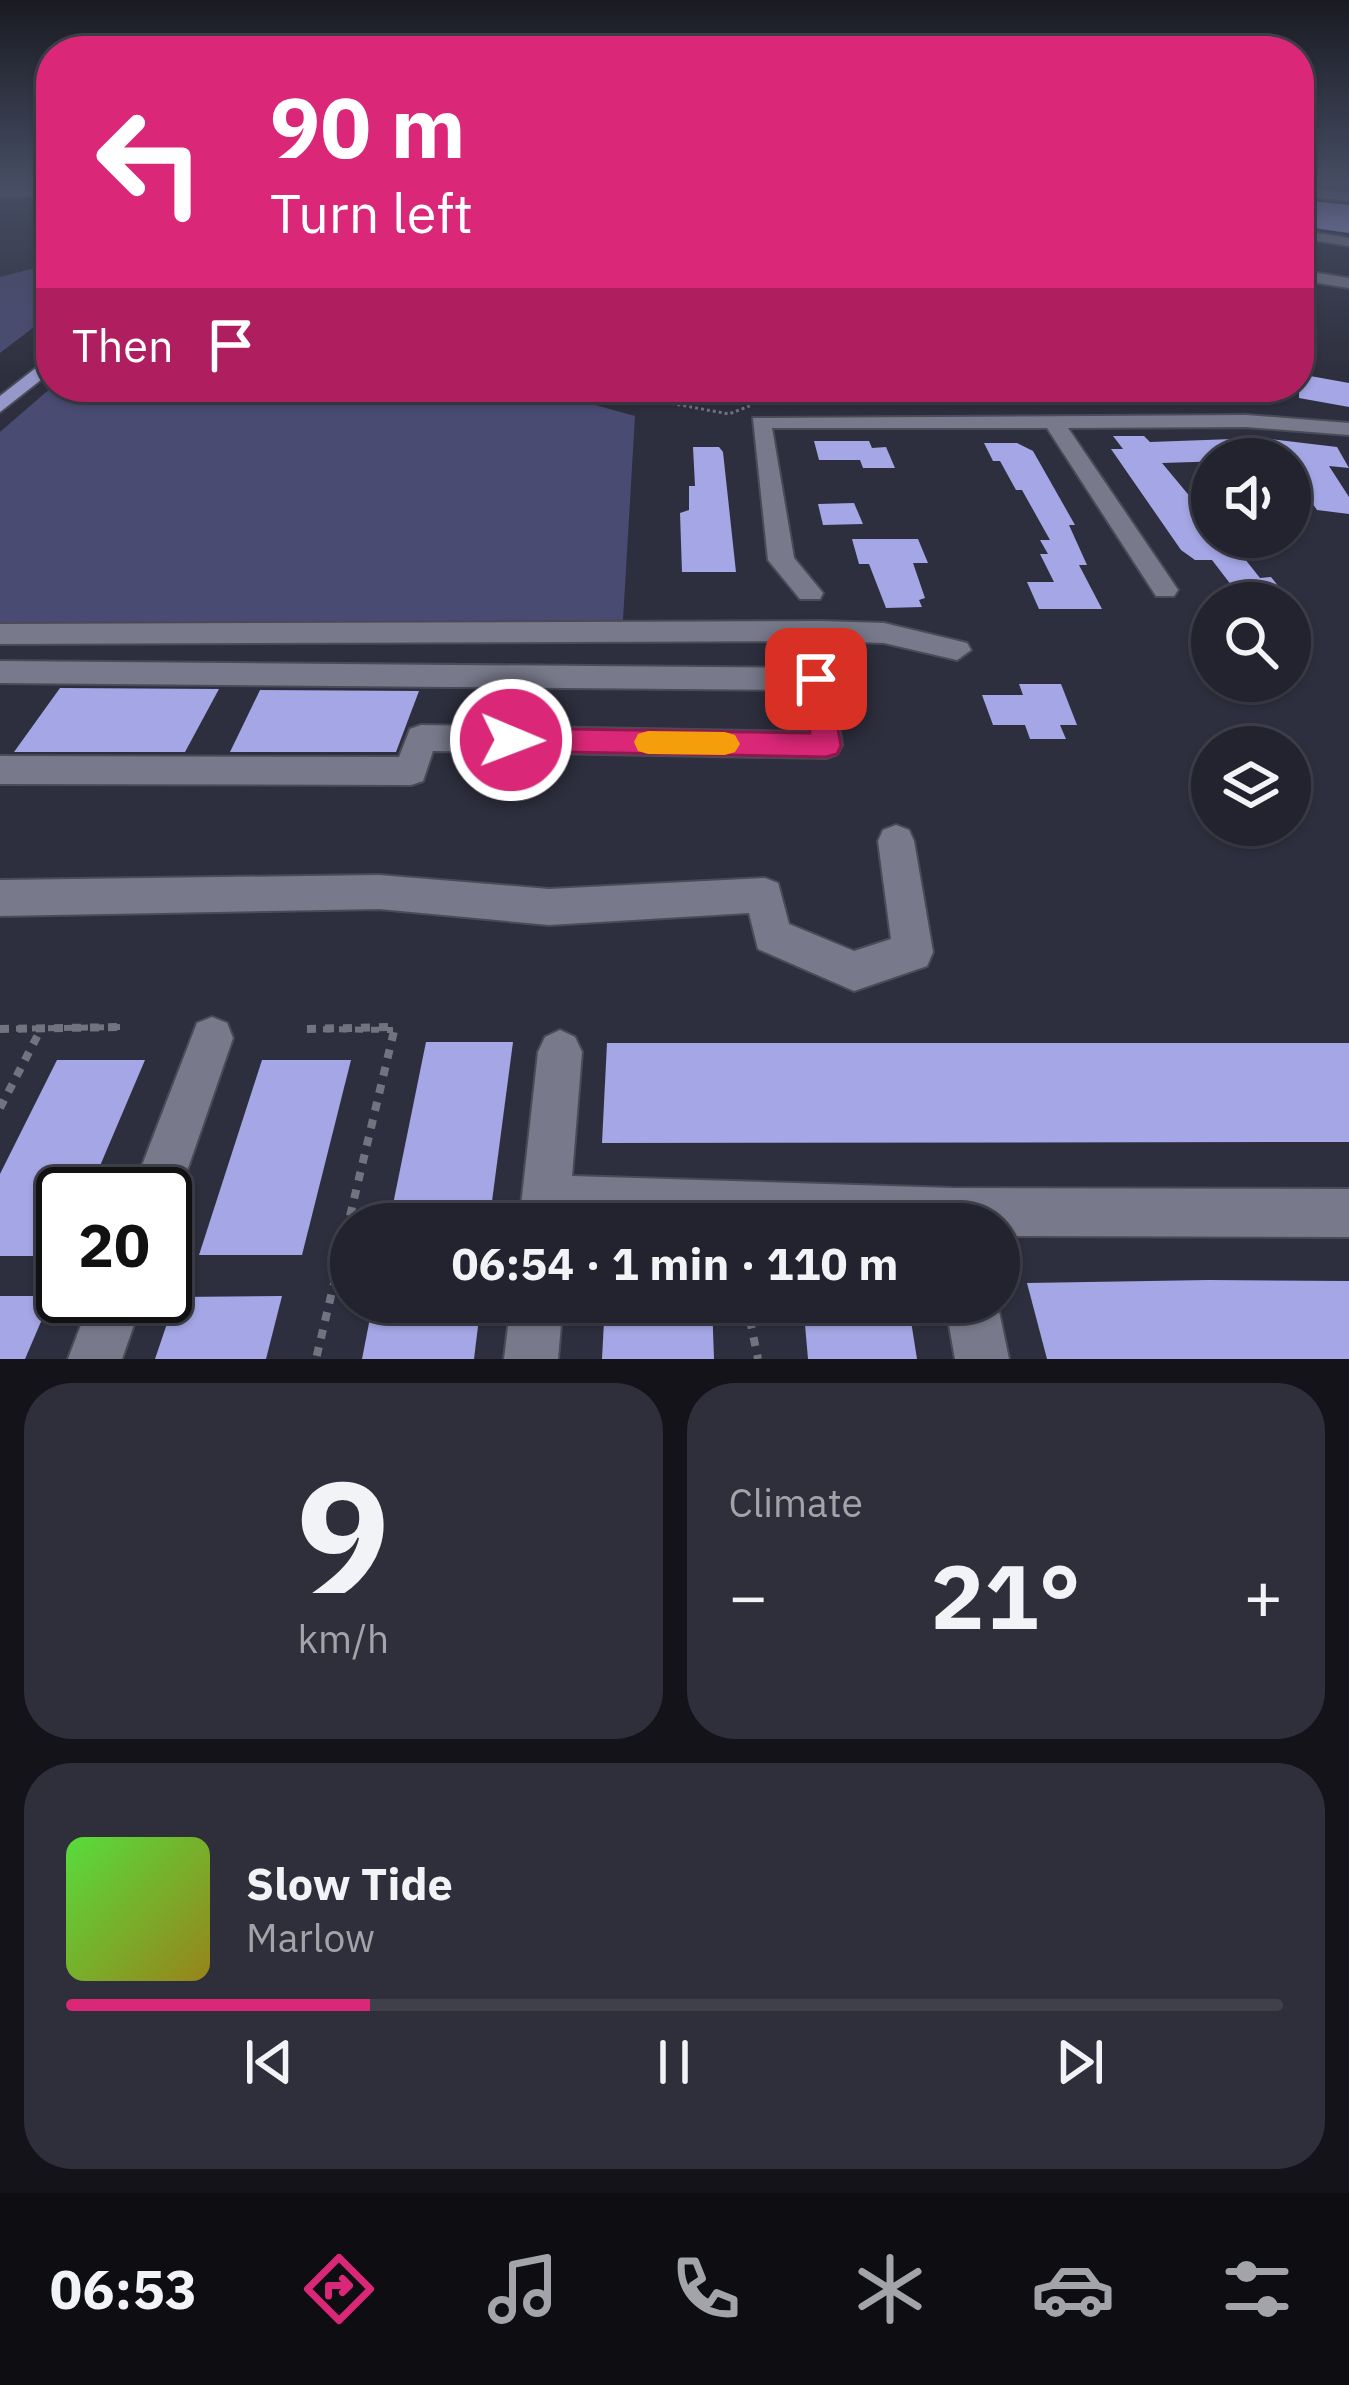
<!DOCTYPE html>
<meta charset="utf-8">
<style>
body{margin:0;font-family:"IBM Plex Sans",sans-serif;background:#2e2f3a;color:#f1f3f6;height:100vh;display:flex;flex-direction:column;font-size:45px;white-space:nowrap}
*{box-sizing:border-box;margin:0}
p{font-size:39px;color:#a2a4aa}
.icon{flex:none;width:66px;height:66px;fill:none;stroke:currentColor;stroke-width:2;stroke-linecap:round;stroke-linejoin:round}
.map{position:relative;height:1359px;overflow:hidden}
.panel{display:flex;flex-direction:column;gap:24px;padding:24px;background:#131319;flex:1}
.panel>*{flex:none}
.banner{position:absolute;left:36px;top:36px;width:1278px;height:366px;border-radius:48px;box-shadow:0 3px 9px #0004,0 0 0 3px #3f404a;background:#db2777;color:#fff;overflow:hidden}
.controls{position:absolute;left:1191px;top:438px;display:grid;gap:24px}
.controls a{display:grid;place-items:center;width:120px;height:120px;border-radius:50%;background:#22232e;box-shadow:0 3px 9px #0004,0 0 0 3px #3f404a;font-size:60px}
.speed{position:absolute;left:36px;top:1167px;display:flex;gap:24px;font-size:60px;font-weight:700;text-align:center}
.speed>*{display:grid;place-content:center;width:156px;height:156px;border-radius:50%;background:#22232e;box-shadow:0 3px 9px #0004,0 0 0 3px #3f404a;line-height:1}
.speed .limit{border:6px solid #111;border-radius:18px;background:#fff;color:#111}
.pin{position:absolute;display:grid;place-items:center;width:102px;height:102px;color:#fff;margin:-51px;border-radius:24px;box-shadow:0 6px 18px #0006}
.me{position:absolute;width:132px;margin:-66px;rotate:91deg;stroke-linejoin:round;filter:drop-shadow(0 0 9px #0008)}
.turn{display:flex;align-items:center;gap:42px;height:252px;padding:0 36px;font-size:54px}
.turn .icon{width:156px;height:156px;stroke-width:2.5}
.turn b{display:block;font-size:84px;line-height:102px}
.then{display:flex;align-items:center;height:114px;padding:0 36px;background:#0003;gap:24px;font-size:45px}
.big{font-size:90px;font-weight:800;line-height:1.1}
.panel .card{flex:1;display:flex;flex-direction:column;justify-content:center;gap:18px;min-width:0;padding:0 42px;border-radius:48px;background:#2e2f3a}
.panel .dial{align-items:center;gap:0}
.dial b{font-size:156px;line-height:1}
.song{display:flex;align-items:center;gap:36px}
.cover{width:144px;height:144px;border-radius:18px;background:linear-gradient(135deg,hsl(110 70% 55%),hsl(50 70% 35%))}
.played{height:12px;border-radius:6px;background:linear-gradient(90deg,#db2777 25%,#3f404a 25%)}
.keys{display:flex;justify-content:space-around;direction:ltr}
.heat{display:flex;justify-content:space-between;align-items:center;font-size:66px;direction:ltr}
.panel .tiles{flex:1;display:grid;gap:24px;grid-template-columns:1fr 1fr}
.card:last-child{grid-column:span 2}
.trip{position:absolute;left:330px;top:1203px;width:690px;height:120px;border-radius:60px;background:#22232e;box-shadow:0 3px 9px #0004,0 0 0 3px #3f404a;font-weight:800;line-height:120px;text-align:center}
.dock{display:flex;height:192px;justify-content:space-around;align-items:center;background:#0e0e12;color:#a2a4aa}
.dock .icon{width:84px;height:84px}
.dock .active{color:#db2777}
.dock b{font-size:54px;color:#f1f3f6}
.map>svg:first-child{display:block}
</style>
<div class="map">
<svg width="1349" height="1359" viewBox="0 0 1349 1359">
<rect width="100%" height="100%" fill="#2e2f3e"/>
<g fill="#4a4b72">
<polygon points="51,264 51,314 0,353 0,277"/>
<polygon points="52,387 530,387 635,416 623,620 0,624 0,432"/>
</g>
<g fill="#a4a6e5">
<polygon points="1300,200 1349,205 1349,233 1299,226"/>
<polygon points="1299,374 1349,383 1349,407 1299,398"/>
<polygon points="1113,436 1144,436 1150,442 1261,438 1337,447 1349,468 1329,466 1349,497 1349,514 1317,510 1312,503 1301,501 1290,483 1290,459 1162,463 1212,523 1212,537 1222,547 1237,549 1260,578 1271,577 1292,603 1245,603 1212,560 1195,560 1181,550 1111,449 1123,449"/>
<polygon points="814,441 869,441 872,448 886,447 895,468 863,468 860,460 819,460"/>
<polygon points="984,443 1017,443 1033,451 1075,525 1069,525 1087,565 1079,565 1102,609 1039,609 1027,582 1054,582 1040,554 1048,554 1040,540 1050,540 1022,490 1016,490 1000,461 993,461"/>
<polygon points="693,447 719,447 723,452 736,572 682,572 680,513 689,510 689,486 695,486"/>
<polygon points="854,503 863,524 823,525 818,504"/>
<polygon points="852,539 918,539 928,563 913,563 925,598 919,600 922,607 886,608 869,564 859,564"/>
<polygon points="1019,684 1061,684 1077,725 1060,725 1066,739 1030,739 1025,725 993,725 982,695 1023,695"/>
<polygon points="60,688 219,689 185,752 14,752"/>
<polygon points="260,690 419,691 396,752 230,752"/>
<polygon points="426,1042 513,1042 489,1224 389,1224"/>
<polygon points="607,1043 1349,1043 1349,1142 602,1143"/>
<polygon points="57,1060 145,1060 88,1194 63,1194 63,1256 0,1256 0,1174"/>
<polygon points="262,1060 351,1060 302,1255 199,1255"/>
<polygon points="1209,1280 1349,1281 1349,1359 1047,1359 1027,1283"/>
<polygon points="0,1296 52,1296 25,1359 0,1359"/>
<polygon points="282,1296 266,1359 155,1359 176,1297"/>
<polygon points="605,1302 712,1302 714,1359 602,1359"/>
<polygon points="803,1302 908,1302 917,1359 808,1359"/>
<polygon points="370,1318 479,1318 474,1359 362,1359"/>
</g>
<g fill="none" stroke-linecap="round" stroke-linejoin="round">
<defs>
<g id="minor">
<polygon points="1299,187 1349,193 1349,201 1299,195"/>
<polygon points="51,188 51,196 0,197 0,189"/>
<polygon points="1299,230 1349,238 1349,246 1299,238"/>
<polygon points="1299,270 1349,278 1349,288 1299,280"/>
<polygon points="51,338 51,348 36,343 39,339"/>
<polygon points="1246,415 1349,423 1349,435 1246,427 1068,428 1174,584 1178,590 1174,596 1156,596 1047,428 772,428 794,558 823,593 820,599 800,599 768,560 753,418"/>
<polygon points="822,621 884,623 967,643 971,650 957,660 884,643 822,641 0,644 0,624"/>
<polygon points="0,661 816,668 827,671 831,679 842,745 837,754 826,758 433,751 423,781 411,785 0,784 0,756 399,757 410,729 421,725 808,732 802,690 0,683"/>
<polygon points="896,825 909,830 914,841 933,952 927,966 854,991 758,949 749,913 549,925 379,909 0,916 0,880 379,875 549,889 765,878 778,883 789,924 854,951 891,939 878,841 883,830"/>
<polygon points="212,1017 227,1023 233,1038 179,1194 172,1211 165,1214 165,1194 131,1194 197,1023"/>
<polygon points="560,1030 575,1037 582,1052 572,1176 953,1188 1349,1189 1349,1237 999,1236 999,1224 519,1224 538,1052 545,1037"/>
<polygon points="92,1296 144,1296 122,1359 68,1359"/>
<polygon points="511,1302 563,1302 558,1359 504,1359"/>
<polygon points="945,1302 997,1302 1009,1359 955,1359"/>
</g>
<polygon id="major" points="51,356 51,372 0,412 0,396"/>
</defs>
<use href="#minor" stroke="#4a4b57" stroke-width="4"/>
<use href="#major" stroke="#4a4b57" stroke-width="4"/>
<polyline stroke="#72737f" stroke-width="3" stroke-dasharray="3 3" stroke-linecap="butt" points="583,387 729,414 752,405"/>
<g stroke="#72737f" stroke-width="6" stroke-dasharray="8 8" stroke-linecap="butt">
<polyline points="0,1029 124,1027"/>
<polyline points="307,1029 393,1030"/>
</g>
<g stroke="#72737f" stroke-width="8" stroke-dasharray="9 9" stroke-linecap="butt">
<polyline points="0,1029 124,1027"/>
<polyline points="307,1029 391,1027 394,1031 316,1359"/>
<polyline points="0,1108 41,1029"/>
<polyline points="752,1302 749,1315 758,1359"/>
</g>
<use href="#minor" fill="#78798a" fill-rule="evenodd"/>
<use href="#major" fill="#9698c9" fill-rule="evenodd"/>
</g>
<linearGradient id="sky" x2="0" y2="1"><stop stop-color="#191a22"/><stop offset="0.49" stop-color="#464d63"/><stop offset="1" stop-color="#464d63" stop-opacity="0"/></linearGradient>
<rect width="1349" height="374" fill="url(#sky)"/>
<polygon fill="#db2777" stroke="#8e194d" stroke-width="3" points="816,668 829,679 841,746 837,754 826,757 511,751 500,748 496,740 500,731 511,728 810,733 802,679"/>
<polygon fill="#f59e0b" points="648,731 725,732 735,735 740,744 735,752 725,755 648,754 638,751 634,742 638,734"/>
</svg>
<div class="controls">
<a><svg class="icon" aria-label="sound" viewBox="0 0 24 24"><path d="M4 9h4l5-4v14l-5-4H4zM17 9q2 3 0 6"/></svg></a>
<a><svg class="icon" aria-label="search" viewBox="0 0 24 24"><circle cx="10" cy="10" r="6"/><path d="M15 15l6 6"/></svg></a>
<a><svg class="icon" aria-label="layers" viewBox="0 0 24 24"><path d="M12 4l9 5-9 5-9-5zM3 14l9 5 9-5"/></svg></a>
</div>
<div class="speed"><div class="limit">20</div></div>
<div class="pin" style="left:816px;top:679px;background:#d93025"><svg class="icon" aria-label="arrive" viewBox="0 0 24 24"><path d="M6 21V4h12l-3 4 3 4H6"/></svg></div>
<svg class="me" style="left:511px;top:740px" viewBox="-20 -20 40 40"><circle r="17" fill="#db2777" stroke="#fff" stroke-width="3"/><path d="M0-11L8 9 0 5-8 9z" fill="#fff"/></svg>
<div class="trip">06:54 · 1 min · 110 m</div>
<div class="banner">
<div class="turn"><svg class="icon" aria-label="left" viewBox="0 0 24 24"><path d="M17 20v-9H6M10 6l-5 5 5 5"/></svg><div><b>90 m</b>Turn left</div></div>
<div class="then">Then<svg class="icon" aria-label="arrive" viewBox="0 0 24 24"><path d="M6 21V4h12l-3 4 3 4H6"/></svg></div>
</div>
</div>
<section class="panel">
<div class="tiles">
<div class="card dial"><b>9</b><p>km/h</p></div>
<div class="card"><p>Climate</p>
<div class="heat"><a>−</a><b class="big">21°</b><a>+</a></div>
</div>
<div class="card">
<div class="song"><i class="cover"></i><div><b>Slow Tide</b><p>Marlow</p></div></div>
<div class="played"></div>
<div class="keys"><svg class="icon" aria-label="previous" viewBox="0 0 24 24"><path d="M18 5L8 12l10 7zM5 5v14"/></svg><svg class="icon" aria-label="pause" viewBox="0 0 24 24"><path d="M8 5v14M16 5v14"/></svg><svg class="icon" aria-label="next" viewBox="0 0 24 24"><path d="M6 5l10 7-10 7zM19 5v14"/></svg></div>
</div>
</div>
</section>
<nav class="dock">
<b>06:53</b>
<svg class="icon active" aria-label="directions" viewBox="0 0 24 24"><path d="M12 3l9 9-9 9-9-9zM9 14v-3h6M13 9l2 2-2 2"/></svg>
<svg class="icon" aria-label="music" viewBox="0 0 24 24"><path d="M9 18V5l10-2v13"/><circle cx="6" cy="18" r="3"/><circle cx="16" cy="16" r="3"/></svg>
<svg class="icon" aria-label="phone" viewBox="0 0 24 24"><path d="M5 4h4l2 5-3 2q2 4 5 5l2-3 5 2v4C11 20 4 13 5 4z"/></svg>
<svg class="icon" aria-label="climate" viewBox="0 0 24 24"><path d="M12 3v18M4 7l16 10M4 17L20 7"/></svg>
<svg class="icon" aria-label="car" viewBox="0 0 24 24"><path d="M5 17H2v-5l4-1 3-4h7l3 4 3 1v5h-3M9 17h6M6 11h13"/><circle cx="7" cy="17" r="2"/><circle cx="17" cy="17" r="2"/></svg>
<svg class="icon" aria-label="filters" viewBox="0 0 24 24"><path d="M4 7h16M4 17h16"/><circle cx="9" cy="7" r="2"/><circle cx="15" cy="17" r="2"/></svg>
</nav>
